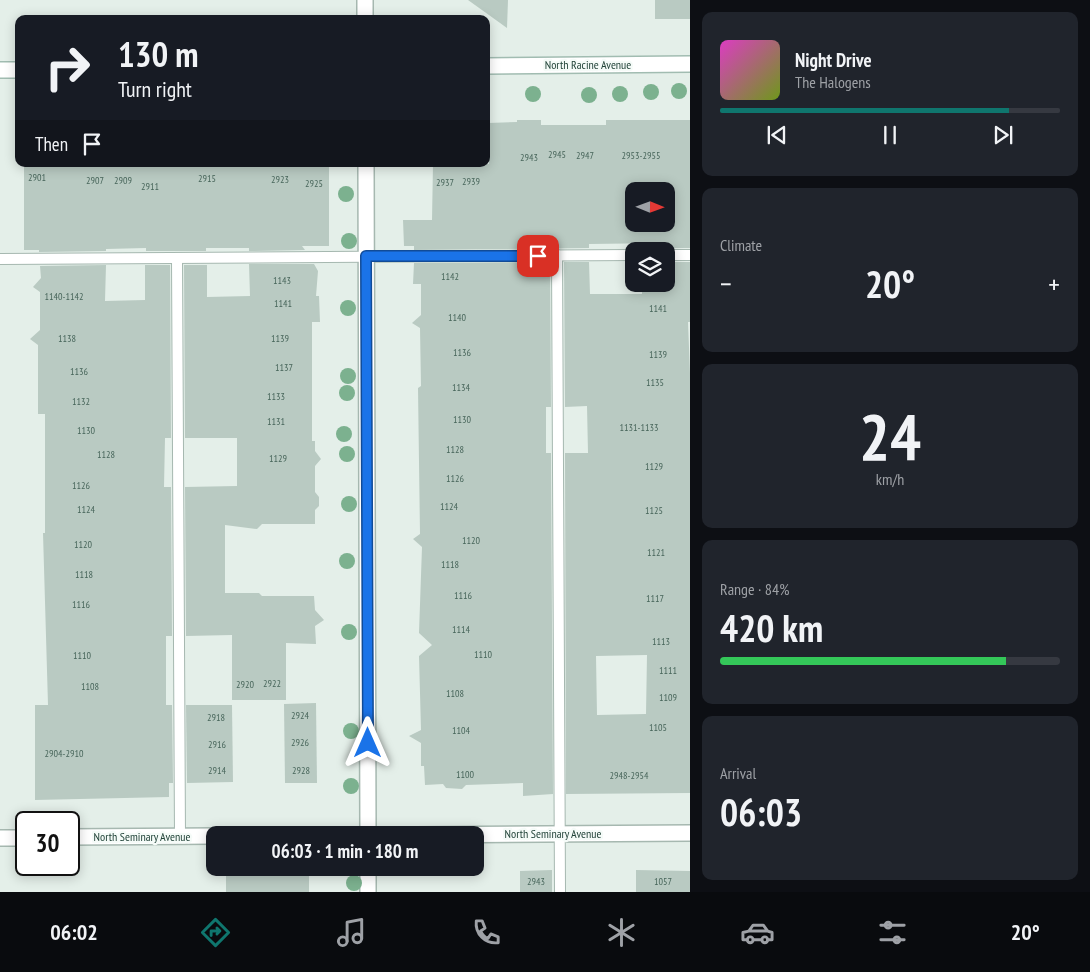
<!DOCTYPE html>
<meta charset="utf-8">
<style>
body{margin:0;font-family:"PT Sans Narrow",sans-serif;background:#20242c;color:#f1f3f6;height:100vh;display:flex;flex-direction:column;font-size:19px;white-space:nowrap}
*{box-sizing:border-box;margin:0}
p{font-size:16px;color:#9ea1a6}
.icon{flex:none;width:28px;height:28px;fill:none;stroke:currentColor;stroke-width:2;stroke-linecap:round;stroke-linejoin:round}
.map{position:relative;flex:1;overflow:hidden}
.sheet{display:flex;flex-direction:column;gap:12px;padding:12px;background:#0d0f14;width:400px}
.sheet>*{flex:none}
.top-card{position:absolute;left:15px;top:15px;width:475px;height:152px;border-radius:10px;box-shadow:0 2px 12px #0003;background:#171b24;color:#f1f3f6;overflow:hidden}
.needle{width:32px;rotate:91deg}
.buttons{position:absolute;left:625px;top:182px;display:grid;gap:10px}
.buttons a{display:grid;place-items:center;width:50px;height:50px;border-radius:10px;background:#171b24;box-shadow:0 2px 12px #0003;font-size:25px}
.speed{position:absolute;left:15px;top:811px;display:flex;gap:10px;font-size:25px;font-weight:700;text-align:center}
.speed>*{display:grid;place-content:center;width:65px;height:65px;border-radius:50%;background:#171b24;box-shadow:0 2px 12px #0003;line-height:1}
.speed .limit{border:2px solid #111;border-radius:8px;background:#fff;color:#111}
.pin{position:absolute;display:grid;place-items:center;width:42px;height:42px;color:#fff;margin:-21px;border-radius:10px;box-shadow:0 2px 8px #0006}
.me{position:absolute;width:55px;margin:-28px;rotate:0deg;stroke-linejoin:round;filter:drop-shadow(0 0 4px #0008)}
.turn{display:flex;align-items:center;gap:18px;height:105px;padding:0 20px;font-size:22px}
.turn .icon{width:65px;height:65px;stroke-width:2.5}
.turn b{display:block;font-size:35px;line-height:42px}
.then{display:flex;align-items:center;height:48px;padding:0 20px;background:#0003;gap:10px;font-size:19px}
.big{font-size:38px;font-weight:700;line-height:1.1}
.sheet .card{flex:1;display:flex;flex-direction:column;justify-content:center;gap:8px;min-width:0;padding:0 18px;border-radius:10px;background:#20242c}
.sheet .dial{align-items:center;gap:0}
.dial b{font-size:65px;line-height:1}
.song{display:flex;align-items:center;gap:15px}
.cover{width:60px;height:60px;border-radius:8px;background:linear-gradient(135deg,hsl(310 70% 55%),hsl(80 70% 35%))}
.played{height:5px;border-radius:2px;background:linear-gradient(90deg,#0f766e 85%,#363941 85%)}
.keys{display:flex;justify-content:space-around;direction:ltr}
.heat{display:flex;justify-content:space-between;align-items:center;font-size:28px;direction:ltr}
.charge{height:8px;border-radius:4px;background:linear-gradient(90deg,#34c759 84%,#363941 0)}
.trip{position:absolute;left:206px;top:826px;width:278px;height:50px;border-radius:10px;background:#171b24;box-shadow:0 2px 12px #0003;font-weight:700;line-height:50px;text-align:center}
.tabs{display:flex;height:80px;justify-content:space-around;align-items:center;background:#090b0e;color:#9ea1a6}
.tabs .icon{width:35px;height:35px}
.tabs .selected{color:#0f766e}
.tabs b{font-size:22px;color:#f1f3f6}
main{display:flex;flex:1;min-height:0}
.map>svg:first-child{display:block}
</style>
<main>
<div class="map">
<svg width="690" height="892" viewBox="0 0 690 892">
<rect width="100%" height="100%" fill="#e4efe9"/>
<g fill="#b9cac2" fill-rule="evenodd">
<polygon points="468,0 508,0 507,28"/>
<rect x="655" y="0" width="35" height="19"/>
<path d="M517,120H541V125H606V120H690V248H666V243L589,244V248L414,250V246H404L403,220H432L433,164H489L488,123L517,122ZM634,191H666V224H634Z"/>
<polygon points="24,164 329,164 329,246 302,246 305,250 249,251 249,248 206,248 206,251 146,251 146,248 106,249 106,251 39,252 39,250 24,250"/>
<polygon points="550,262 551,407 546,407 546,453 551,453 553,794 523,796 523,783 466,785 462,789 446,788 443,784 425,785 424,766 421,766 421,743 409,736 421,730 419,656 432,645 419,633 422,547 413,539 420,534 418,388 421,386 420,328 412,323 421,315 421,284 413,284 414,263"/>
<path d="M564,262H589L590,294H642V284H666V262H690V322H688L690,373V793L566,794L565,453H588L587,406L565,407ZM647,655L646,714L597,715L596,656Z"/>
<polygon points="249,264 314,264 318,271 316,296 319,296 320,322 312,322 312,441 315,441 315,451 321,459 315,466 315,492 319,497 319,506 315,510 315,524 262,524 257,529 225,525 225,593 259,593 262,596 314,596 315,610 324,620 315,626 316,644 286,643 286,700 232,700 232,635 186,636 185,487 237,486 237,438 185,438 184,265 207,265 207,297 250,296"/>
<polygon points="106,265 105,301 145,300 145,265 170,265 171,438 165,438 164,487 171,487 172,636 166,636 166,705 172,705 173,783 169,783 169,797 35,800 35,705 48,705 43,533 45,533 45,414 38,414 38,345 30,339 40,330 40,292 33,287 41,278 40,266"/>
<polygon points="316,703 317,783 285,783 284,704"/>
<polygon points="186,705 232,705 233,782 187,783"/>
<polygon points="552,870 552,892 520,892 520,871"/>
<polygon points="636,870 690,871 690,892 636,892"/>
<rect x="226" y="873" width="83" height="19"/>
</g>
<g fill="none" stroke-linecap="round" stroke-linejoin="round">
<defs>
<g id="lane">
<polyline points="557,255 560,892"/>
<polyline points="666,255 690,255"/>
<polyline points="177,258 180,837"/>
<polyline points="0,259 634,255"/>
</g>
<g id="street">
<polyline points="365,0 365,19"/>
<polyline points="366,164 368,835"/>
<polyline points="416,835 690,833"/>
<polyline points="69,837 215,836"/>
<polyline points="0,838 26,838"/>
<polyline points="368,868 368,892"/>
</g>
<g id="secondary">
<polyline points="486,66 690,64"/>
<polyline points="0,70 19,70"/>
</g>
</defs>
<use href="#lane" stroke="#a6b8b0" stroke-width="12"/>
<use href="#street" stroke="#a6b8b0" stroke-width="18"/>
<use href="#secondary" stroke="#a1bcb1" stroke-width="18"/>
<use href="#lane" stroke="#fff" stroke-width="10"/>
<use href="#street" stroke="#fff" stroke-width="15"/>
<use href="#secondary" stroke="#fff" stroke-width="15"/>
</g>
<g fill="#7cb18f">
<circle cx="679" cy="91" r="8"/>
<circle cx="651" cy="92" r="8"/>
<circle cx="533" cy="94" r="8"/>
<circle cx="620" cy="94" r="8"/>
<circle cx="589" cy="95" r="8"/>
<circle cx="346" cy="194" r="8"/>
<circle cx="349" cy="241" r="8"/>
<circle cx="348" cy="308" r="8"/>
<circle cx="348" cy="376" r="8"/>
<circle cx="347" cy="393" r="8"/>
<circle cx="344" cy="434" r="8"/>
<circle cx="347" cy="454" r="8"/>
<circle cx="349" cy="504" r="8"/>
<circle cx="347" cy="561" r="8"/>
<circle cx="349" cy="632" r="8"/>
<circle cx="351" cy="731" r="8"/>
<circle cx="351" cy="786" r="8"/>
<circle cx="354" cy="883" r="8"/>
</g>
<g fill="none" stroke-linecap="round" stroke-linejoin="round">
<defs>
<polyline id="route" points="368,743 366,256 538,256"/>
</defs>
<use href="#route" stroke="#114b97" stroke-width="12"/>
<use href="#route" stroke="#1a73e8" stroke-width="9"/>
</g>
<g text-anchor="middle" stroke-width="4.5" stroke-linejoin="round" paint-order="stroke">
<g font-size="10" fill="#47655a">
<text x="557" y="158">2945</text>
<text x="585" y="159">2947</text>
<text x="641" y="159">2953-2955</text>
<text x="529" y="161">2943</text>
<text x="37" y="181">2901</text>
<text x="207" y="182">2915</text>
<text x="280" y="183">2923</text>
<text x="95" y="184">2907</text>
<text x="123" y="184">2909</text>
<text x="471" y="185">2939</text>
<text x="445" y="186">2937</text>
<text x="314" y="187">2925</text>
<text x="150" y="190">2911</text>
<text x="450" y="280">1142</text>
<text x="282" y="284">1143</text>
<text x="64" y="300">1140-1142</text>
<text x="283" y="307">1141</text>
<text x="658" y="312">1141</text>
<text x="457" y="321">1140</text>
<text x="67" y="342">1138</text>
<text x="280" y="342">1139</text>
<text x="462" y="356">1136</text>
<text x="658" y="358">1139</text>
<text x="284" y="371">1137</text>
<text x="79" y="375">1136</text>
<text x="655" y="386">1135</text>
<text x="461" y="391">1134</text>
<text x="276" y="400">1133</text>
<text x="81" y="405">1132</text>
<text x="462" y="423">1130</text>
<text x="276" y="425">1131</text>
<text x="639" y="431">1131-1133</text>
<text x="86" y="434">1130</text>
<text x="455" y="453">1128</text>
<text x="106" y="458">1128</text>
<text x="278" y="462">1129</text>
<text x="654" y="470">1129</text>
<text x="455" y="482">1126</text>
<text x="81" y="489">1126</text>
<text x="449" y="510">1124</text>
<text x="86" y="513">1124</text>
<text x="654" y="514">1125</text>
<text x="471" y="544">1120</text>
<text x="83" y="548">1120</text>
<text x="656" y="556">1121</text>
<text x="450" y="568">1118</text>
<text x="84" y="578">1118</text>
<text x="463" y="599">1116</text>
<text x="655" y="602">1117</text>
<text x="81" y="608">1116</text>
<text x="461" y="633">1114</text>
<text x="661" y="645">1113</text>
<text x="483" y="658">1110</text>
<text x="82" y="659">1110</text>
<text x="668" y="674">1111</text>
<text x="272" y="687">2922</text>
<text x="245" y="688">2920</text>
<text x="90" y="690">1108</text>
<text x="455" y="697">1108</text>
<text x="668" y="701">1109</text>
<text x="300" y="719">2924</text>
<text x="216" y="721">2918</text>
<text x="658" y="731">1105</text>
<text x="461" y="734">1104</text>
<text x="300" y="746">2926</text>
<text x="217" y="748">2916</text>
<text x="64" y="757">2904-2910</text>
<text x="217" y="774">2914</text>
<text x="301" y="774">2928</text>
<text x="465" y="778">1100</text>
<text x="629" y="779">2948-2954</text>
<text x="536" y="885">2943</text>
<text x="663" y="885">1057</text>
</g>
<g font-size="12" fill="#214338" stroke="#f5fbf8">
<text x="588" y="69">North Racine Avenue</text>
<text x="553" y="838">North Seminary Avenue</text>
<text x="142" y="841">North Seminary Avenue</text>
</g>
</g>
</svg>
<div class="buttons">
<a><svg class="needle" viewBox="-14 -14 28 28"><path d="M0-13l5 13h-10z" fill="#e53935"/><path d="M0 13l5-13h-10z" fill="#9ea1a6"/></svg></a>
<a><svg class="icon" aria-label="layers" viewBox="0 0 24 24"><path d="M12 4l9 5-9 5-9-5zM3 14l9 5 9-5"/></svg></a>
</div>
<div class="speed"><div class="limit">30</div></div>
<div class="pin" style="left:538px;top:256px;background:#d93025"><svg class="icon" aria-label="arrive" viewBox="0 0 24 24"><path d="M6 21V4h12l-3 4 3 4H6"/></svg></div>
<svg class="me" style="left:368px;top:743px" viewBox="-20 -20 40 40"><path d="M0-17L14 15 0 8-14 15z" fill="#1a73e8" stroke="#fff" stroke-width="4"/></svg>
<div class="trip">06:03 · 1 min · 180 m</div>
<div class="top-card">
<div class="turn"><svg class="icon" aria-label="right" viewBox="0 0 24 24"><path d="M7 20v-9h11M14 6l5 5-5 5"/></svg><div><b>130 m</b>Turn right</div></div>
<div class="then">Then<svg class="icon" aria-label="arrive" viewBox="0 0 24 24"><path d="M6 21V4h12l-3 4 3 4H6"/></svg></div>
</div>
</div>
<section class="sheet">
<div class="card">
<div class="song"><i class="cover"></i><div><b>Night Drive</b><p>The Halogens</p></div></div>
<div class="played"></div>
<div class="keys"><svg class="icon" aria-label="previous" viewBox="0 0 24 24"><path d="M18 5L8 12l10 7zM5 5v14"/></svg><svg class="icon" aria-label="pause" viewBox="0 0 24 24"><path d="M8 5v14M16 5v14"/></svg><svg class="icon" aria-label="next" viewBox="0 0 24 24"><path d="M6 5l10 7-10 7zM19 5v14"/></svg></div>
</div>
<div class="card"><p>Climate</p>
<div class="heat"><a>−</a><b class="big">20°</b><a>+</a></div>
</div>
<div class="card dial"><b>24</b><p>km/h</p></div>
<div class="card"><p>Range · 84%</p><b class="big">420 km</b><div class="charge"></div></div>
<div class="card"><p>Arrival</p><b class="big">06:03</b></div>
</section>
</main>
<nav class="tabs">
<b>06:02</b>
<svg class="icon selected" aria-label="directions" viewBox="0 0 24 24"><path d="M12 3l9 9-9 9-9-9zM9 14v-3h6M13 9l2 2-2 2"/></svg>
<svg class="icon" aria-label="music" viewBox="0 0 24 24"><path d="M9 18V5l10-2v13"/><circle cx="6" cy="18" r="3"/><circle cx="16" cy="16" r="3"/></svg>
<svg class="icon" aria-label="phone" viewBox="0 0 24 24"><path d="M5 4h4l2 5-3 2q2 4 5 5l2-3 5 2v4C11 20 4 13 5 4z"/></svg>
<svg class="icon" aria-label="climate" viewBox="0 0 24 24"><path d="M12 3v18M4 7l16 10M4 17L20 7"/></svg>
<svg class="icon" aria-label="car" viewBox="0 0 24 24"><path d="M5 17H2v-5l4-1 3-4h7l3 4 3 1v5h-3M9 17h6M6 11h13"/><circle cx="7" cy="17" r="2"/><circle cx="17" cy="17" r="2"/></svg>
<svg class="icon" aria-label="filters" viewBox="0 0 24 24"><path d="M4 7h16M4 17h16"/><circle cx="9" cy="7" r="2"/><circle cx="15" cy="17" r="2"/></svg>
<b>20°</b>
</nav>
